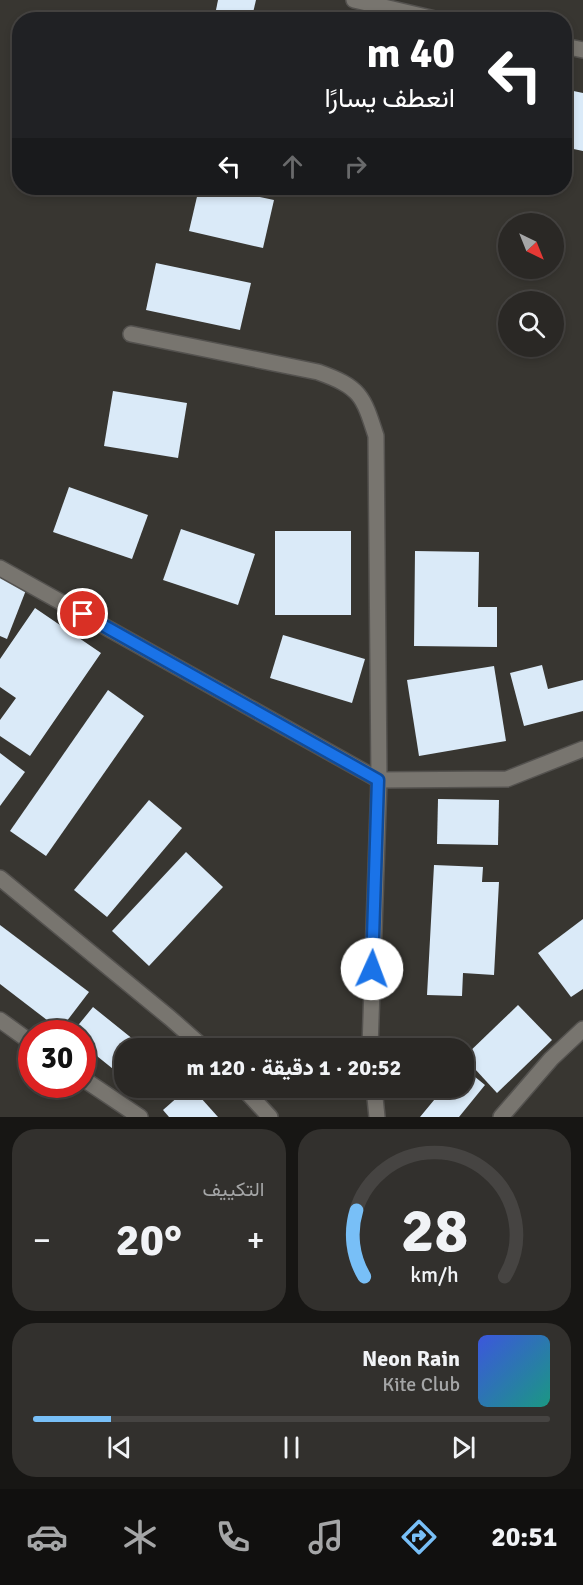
<!DOCTYPE html>
<html lang="ar">
<meta charset="utf-8">
<style>
body{margin:0;font-family:Signika,Vazirmatn,sans-serif;background:#32302d;color:#f1f3f6;direction:rtl;height:100vh;display:flex;flex-direction:column;font-size:22px;white-space:nowrap}
*{box-sizing:border-box;margin:0}
p{font-size:20px;color:#a5a6a7}
.icon{flex:none;width:33px;height:33px;fill:none;stroke:currentColor;stroke-width:2;stroke-linecap:round;stroke-linejoin:round}
.map{position:relative;height:1117px;overflow:hidden;direction:ltr}
.side{display:flex;flex-direction:column;gap:12px;padding:12px;background:#171614;flex:1}
.side>*{flex:none}
.top-card{position:absolute;left:12px;top:12px;width:560px;height:183px;border-radius:24px;box-shadow:0 3px 9px #0003,0 0 0 2px #464442;direction:rtl;background:#202124;color:#fff;overflow:hidden}
.needle{width:39px;rotate:137deg}
.fabs{position:absolute;left:498px;top:213px;display:grid;gap:12px}
.fabs a{display:grid;place-items:center;width:66px;height:66px;border-radius:50%;background:#2a2825;box-shadow:0 3px 9px #0003,0 0 0 2px #464442;font-size:30px}
.speed{position:absolute;left:18px;top:1020px;display:flex;gap:12px;font-size:30px;font-weight:700;text-align:center}
.speed>*{display:grid;place-content:center;width:78px;height:78px;border-radius:50%;background:#2a2825;box-shadow:0 3px 9px #0003,0 0 0 2px #464442;line-height:1}
.speed .limit{border:9px solid #d22;background:#fff;color:#111}
.pin{position:absolute;display:grid;place-items:center;width:51px;height:51px;color:#fff;margin:-26px;border:3px solid #fff;border-radius:50%;box-shadow:0 2px 6px #0007}
.me{position:absolute;width:66px;margin:-33px;rotate:2deg;stroke-linejoin:round;filter:drop-shadow(0 0 4px #0008)}
.turn{display:flex;align-items:center;gap:21px;height:126px;padding:0 18px;font-size:27px}
.turn .icon{width:78px;height:78px;stroke-width:2.5}
.turn b{display:block;font-size:42px;line-height:51px}
.lanes{display:flex;align-items:center;height:57px;padding:0 18px;background:#0003;justify-content:center;gap:30px;direction:ltr}
.lanes .off{opacity:.35}
.big{font-size:45px;font-weight:800;line-height:1.1}
.side .tile{flex:1;display:flex;flex-direction:column;justify-content:center;gap:9px;min-width:0;padding:0 21px;border-radius:24px;background:#32302d}
.side .dial{align-items:center;gap:0}
.dial svg{height:156px;overflow:visible;fill:none;stroke:#464442;stroke-width:7;stroke-linecap:round;text-anchor:middle}
.dial text{fill:#f1f3f6;stroke:none}
.song{display:flex;align-items:center;gap:18px}
.cover{width:72px;height:72px;border-radius:9px;background:linear-gradient(135deg,hsl(230 70% 55%),hsl(170 70% 35%))}
.played{height:6px;border-radius:3px;background:linear-gradient(90deg,#78bff7 15%,#464442 15%)}
.keys{display:flex;justify-content:space-around;direction:ltr}
.heat{display:flex;justify-content:space-between;align-items:center;font-size:33px;direction:ltr}
.side .tiles{flex:1;display:grid;gap:12px;grid-template-columns:1fr 1fr}
.tile:last-child{grid-column:span 2}
.trip{position:absolute;left:114px;top:1038px;width:360px;height:60px;border-radius:24px;background:#2a2825;box-shadow:0 3px 9px #0003,0 0 0 2px #464442;font-weight:800;line-height:60px;text-align:center;direction:rtl}
.menu{display:flex;height:96px;justify-content:space-around;align-items:center;background:#11100f;color:#a5a6a7}
.menu .icon{width:42px;height:42px}
.menu .selected{color:#78bff7}
.menu b{font-size:27px;color:#f1f3f6}
.map>svg:first-child{display:block}
</style>
<div class="map">
<svg width="583" height="1117" viewBox="0 0 583 1117">
<rect width="100%" height="100%" fill="#383631"/>
<g fill="#daeaf8">
<polygon points="218,0 256,0 252,17 216,10"/>
<polygon points="564,89 583,93 583,151 564,147"/>
<polygon points="199,188 216,188 274,200 263,248 189,231"/>
<polygon points="156,263 251,283 240,330 146,310"/>
<polygon points="113,391 187,403 178,458 104,446"/>
<polygon points="69,487 148,515 132,559 53,532"/>
<polygon points="181,529 255,554 238,605 163,580"/>
<rect x="275" y="531" width="76" height="84"/>
<polygon points="415,551 479,552 478,607 497,607 497,647 414,646"/>
<polygon points="0,574 28,585 7,639 0,636"/>
<polygon points="35,608 101,653 30,756 0,736 0,720 16,698 0,687 0,659"/>
<polygon points="283,635 365,659 352,703 270,678"/>
<polygon points="542,665 548,689 583,680 583,711 524,726 510,673"/>
<polygon points="494,666 506,741 419,756 407,680"/>
<polygon points="108,690 144,716 46,856 10,831"/>
<polygon points="0,753 25,772 0,806"/>
<polygon points="438,799 499,800 498,845 437,844"/>
<polygon points="149,800 182,828 107,917 74,890"/>
<polygon points="186,852 223,887 149,966 112,931"/>
<polygon points="434,865 483,867 482,882 499,882 494,975 463,973 462,996 427,995"/>
<polygon points="583,919 583,989 571,997 538,953"/>
<polygon points="0,925 89,992 60,1030 0,984"/>
<polygon points="518,1005 552,1040 497,1093 464,1057"/>
<polygon points="93,1007 144,1048 124,1048 124,1075 123,1077 82,1044 82,1034 71,1034"/>
<polygon points="464,1068 485,1085 459,1117 420,1117 444,1088 464,1088"/>
<polygon points="188,1088 192,1088 218,1117 169,1117 163,1110"/>
</g>
<g fill="none" stroke-linecap="round" stroke-linejoin="round">
<defs>
<g id="street">
<polyline points="354,0 439,20"/>
<polyline points="564,46 583,50"/>
<path d="M131,334L318,372C360,387 363,395 376,436L379,780L370,1048"/>
<polyline points="0,568 379,780 507,779 583,749"/>
<polyline points="0,1020 32,1043"/>
<polyline points="82,1078 140,1117"/>
<polyline points="374,1088 377,1117"/>
</g>
<g id="secondary">
<polyline points="0,878 170,1018 204,1048"/>
<polyline points="243,1088 270,1117"/>
<polyline points="501,1117 551,1059 583,1029"/>
</g>
</defs>
<use href="#street" stroke="#54524f" stroke-width="18"/>
<use href="#secondary" stroke="#54524f" stroke-width="18"/>
<use href="#street" stroke="#78756f" stroke-width="15"/>
<use href="#secondary" stroke="#78756f" stroke-width="15"/>
</g>
<g fill="none" stroke-linecap="round" stroke-linejoin="round">
<defs>
<polyline id="route" points="83,614 378,780 372,969"/>
</defs>
<use href="#route" stroke="#114b97" stroke-width="15"/>
<use href="#route" stroke="#1a73e8" stroke-width="10"/>
</g>
</svg>
<div class="fabs">
<a><svg class="needle" viewBox="-14 -14 28 28"><path d="M0-13l5 13h-10z" fill="#e53935"/><path d="M0 13l5-13h-10z" fill="#a5a6a7"/></svg></a>
<a><svg class="icon" aria-label="search" viewBox="0 0 24 24"><circle cx="10" cy="10" r="6"/><path d="M15 15l6 6"/></svg></a>
</div>
<div class="speed"><div class="limit">30</div></div>
<div class="pin" style="left:83px;top:614px;background:#d93025"><svg class="icon" aria-label="arrive" viewBox="0 0 24 24"><path d="M6 21V4h12l-3 4 3 4H6"/></svg></div>
<svg class="me" style="left:372px;top:969px" viewBox="-20 -20 40 40"><circle r="19" fill="#fff"/><path d="M0-13L10 11 0 6-10 11z" fill="#1a73e8"/></svg>
<div class="trip">20:52 · 1 دقيقة · 120 m</div>
<div class="top-card">
<div class="turn"><svg class="icon" aria-label="left" viewBox="0 0 24 24"><path d="M17 20v-9H6M10 6l-5 5 5 5"/></svg><div><b>40 m</b>انعطف يسارًا</div></div>
<div class="lanes"><svg class="icon" aria-label="left" viewBox="0 0 24 24"><path d="M17 20v-9H6M10 6l-5 5 5 5"/></svg><svg class="icon off" aria-label="ahead" viewBox="0 0 24 24"><path d="M12 20V5M6 11l6-6 6 6"/></svg><svg class="icon off" aria-label="right" viewBox="0 0 24 24"><path d="M7 20v-9h11M14 6l5 5-5 5"/></svg></div>
</div>
</div>
<section class="side">
<div class="tiles">
<div class="tile dial"><svg viewBox="0 0 100 80">
<path d="M14 69A42 42 0 1 1 86 69"/>
<path d="M14 69A42 42 0 0 1 10 35" stroke="#78bff7"/>
<text x="50" y="56" font-size="32" font-weight="700">28</text>
<text x="50" y="72" font-size="11">km/h</text>
</svg></div>
<div class="tile"><p>التكييف</p>
<div class="heat"><a>−</a><b class="big">20°</b><a>+</a></div>
</div>
<div class="tile">
<div class="song"><i class="cover"></i><div><b>Neon Rain</b><p>Kite Club</p></div></div>
<div class="played"></div>
<div class="keys"><svg class="icon" aria-label="previous" viewBox="0 0 24 24"><path d="M18 5L8 12l10 7zM5 5v14"/></svg><svg class="icon" aria-label="pause" viewBox="0 0 24 24"><path d="M8 5v14M16 5v14"/></svg><svg class="icon" aria-label="next" viewBox="0 0 24 24"><path d="M6 5l10 7-10 7zM19 5v14"/></svg></div>
</div>
</div>
</section>
<nav class="menu">
<b>20:51</b>
<svg class="icon selected" aria-label="directions" viewBox="0 0 24 24"><path d="M12 3l9 9-9 9-9-9zM9 14v-3h6M13 9l2 2-2 2"/></svg>
<svg class="icon" aria-label="music" viewBox="0 0 24 24"><path d="M9 18V5l10-2v13"/><circle cx="6" cy="18" r="3"/><circle cx="16" cy="16" r="3"/></svg>
<svg class="icon" aria-label="phone" viewBox="0 0 24 24"><path d="M5 4h4l2 5-3 2q2 4 5 5l2-3 5 2v4C11 20 4 13 5 4z"/></svg>
<svg class="icon" aria-label="climate" viewBox="0 0 24 24"><path d="M12 3v18M4 7l16 10M4 17L20 7"/></svg>
<svg class="icon" aria-label="car" viewBox="0 0 24 24"><path d="M5 17H2v-5l4-1 3-4h7l3 4 3 1v5h-3M9 17h6M6 11h13"/><circle cx="7" cy="17" r="2"/><circle cx="17" cy="17" r="2"/></svg>
</nav>
